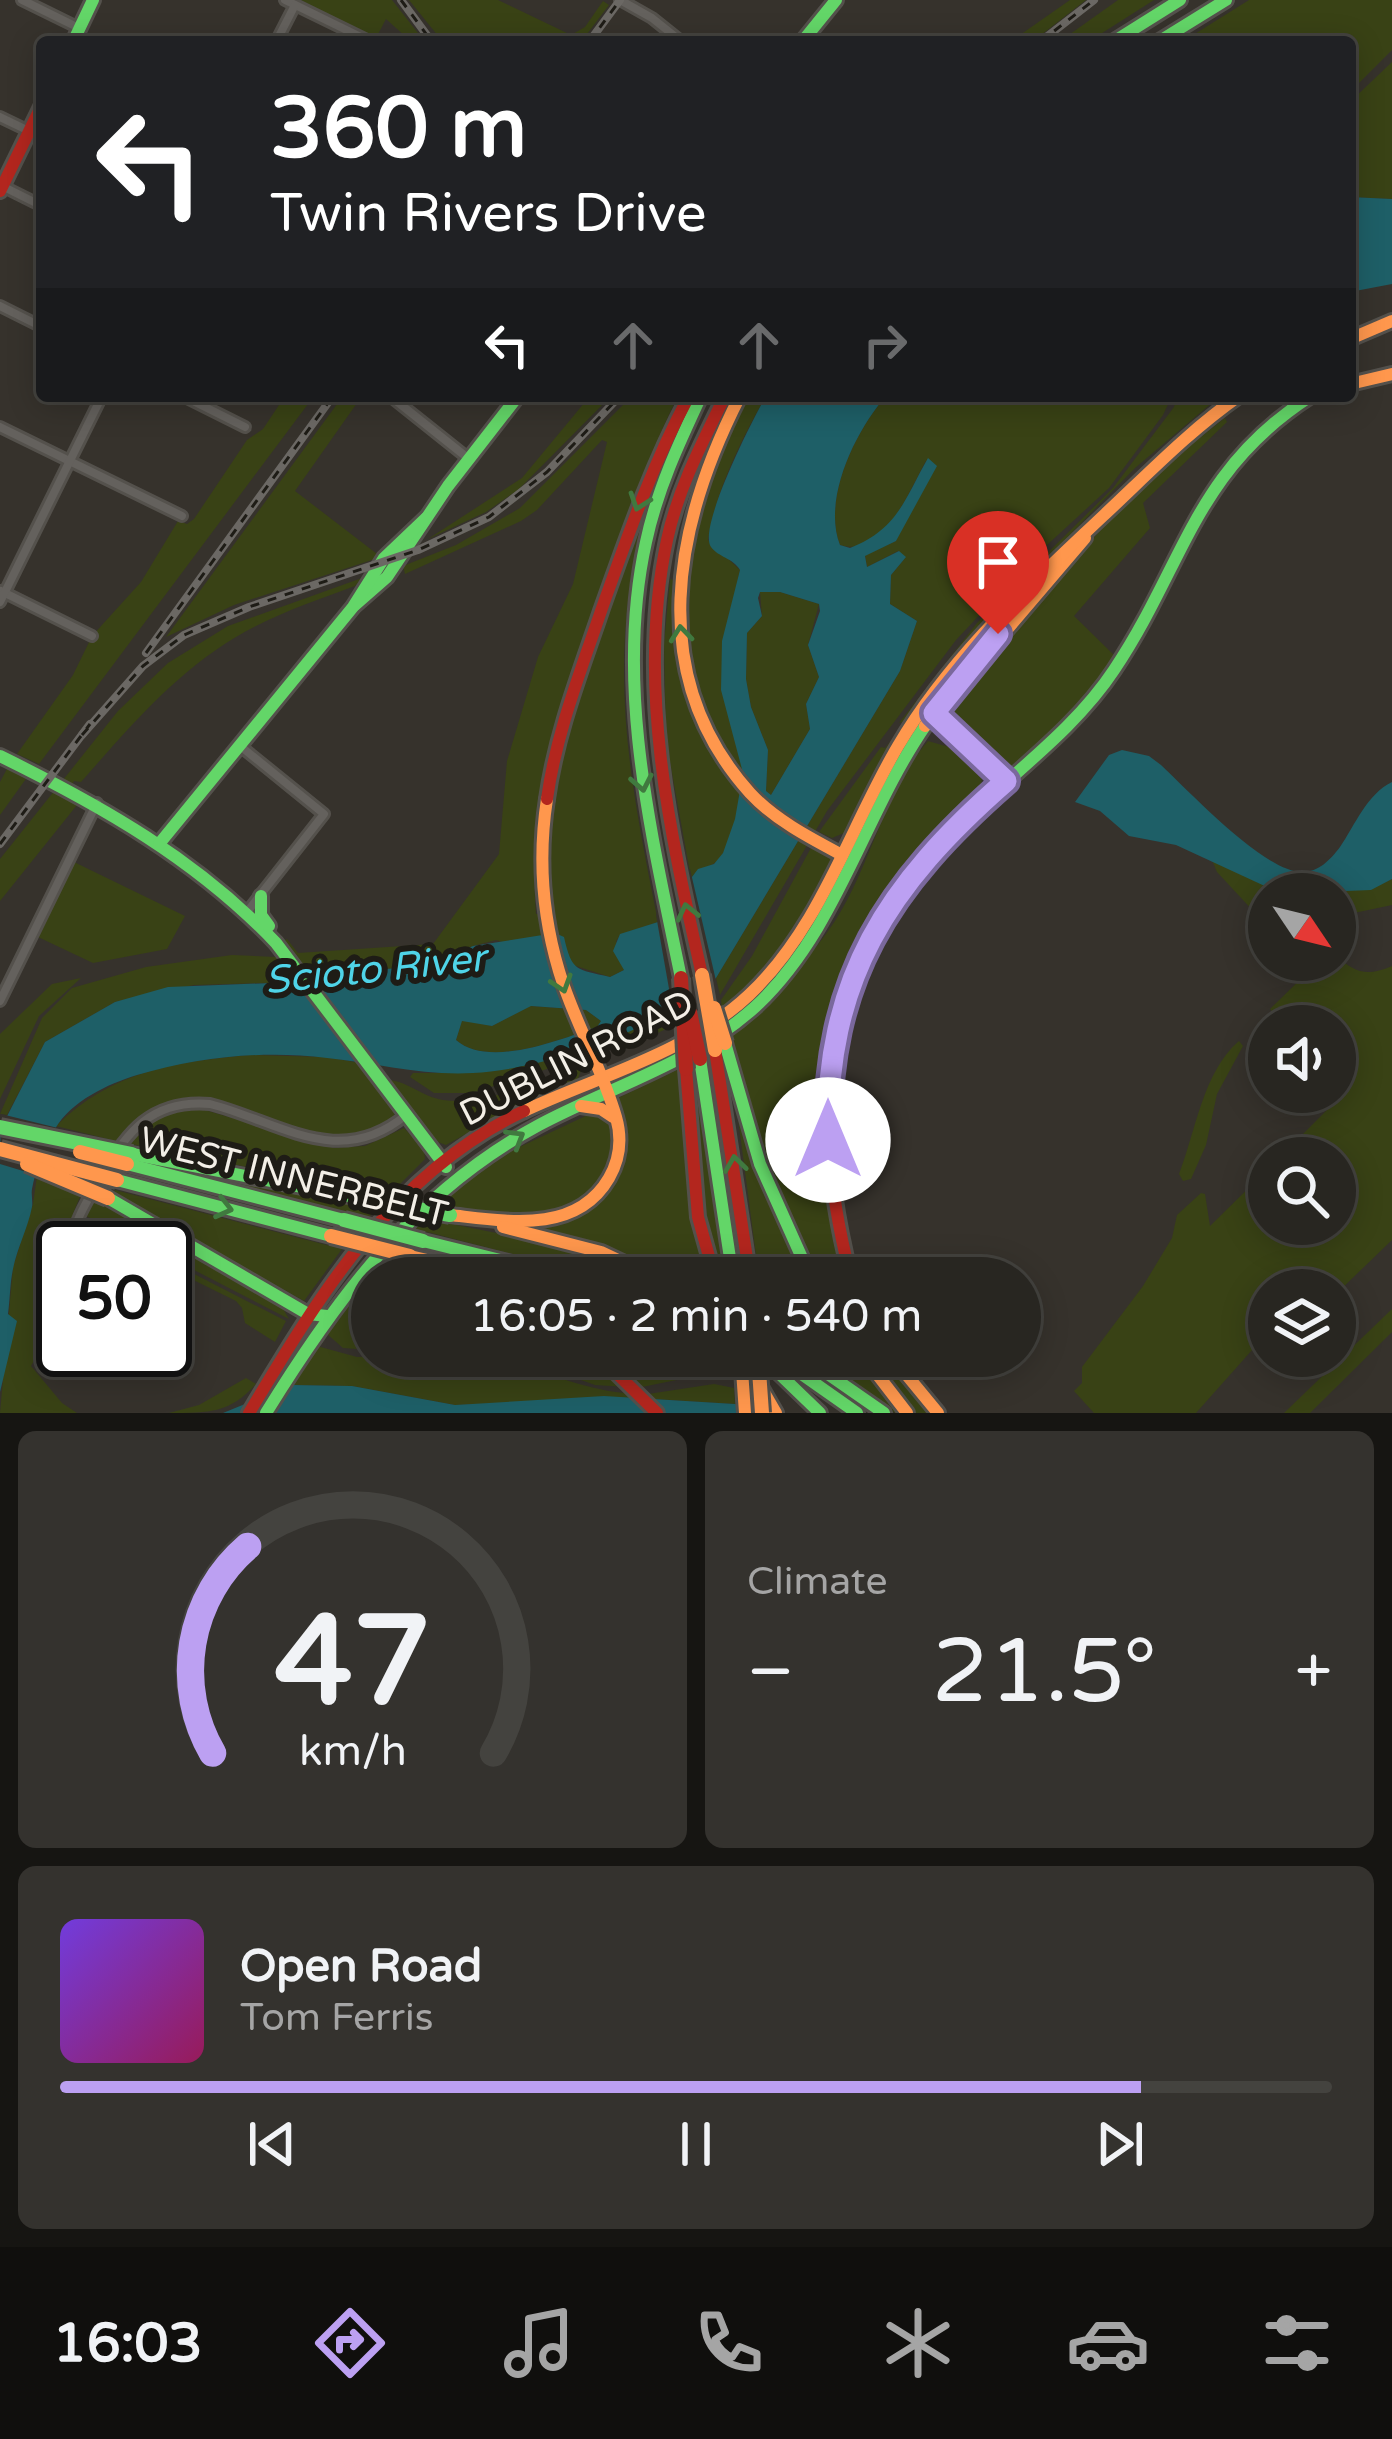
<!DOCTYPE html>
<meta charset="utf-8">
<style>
body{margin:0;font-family:"Varela Round",sans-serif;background:#34322e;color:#f1f3f6;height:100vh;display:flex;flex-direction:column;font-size:45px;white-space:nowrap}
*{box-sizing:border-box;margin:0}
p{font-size:39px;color:#a5a5a5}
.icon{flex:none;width:66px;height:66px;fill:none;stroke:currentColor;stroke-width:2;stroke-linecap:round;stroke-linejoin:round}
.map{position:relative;height:1413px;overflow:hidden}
.details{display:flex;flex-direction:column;gap:18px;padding:18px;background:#161512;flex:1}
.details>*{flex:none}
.banner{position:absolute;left:36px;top:36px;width:1320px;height:366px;border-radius:12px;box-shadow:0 6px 30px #0003,0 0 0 3px #44433f;background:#202124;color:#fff;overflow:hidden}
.needle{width:78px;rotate:125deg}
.controls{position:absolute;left:1248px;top:873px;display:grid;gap:24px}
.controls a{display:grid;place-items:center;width:108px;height:108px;border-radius:50%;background:#282621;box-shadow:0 6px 30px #0003,0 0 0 3px #44433f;font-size:60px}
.speed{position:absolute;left:36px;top:1221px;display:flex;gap:24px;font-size:60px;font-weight:700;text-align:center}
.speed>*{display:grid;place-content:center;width:156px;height:156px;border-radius:50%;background:#282621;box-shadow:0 6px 30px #0003,0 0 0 3px #44433f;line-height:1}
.speed .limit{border:6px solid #111;border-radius:18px;background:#fff;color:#111}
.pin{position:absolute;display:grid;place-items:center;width:102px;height:102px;color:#fff;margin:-123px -51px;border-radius:50% 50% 50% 0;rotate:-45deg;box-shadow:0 0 12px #0007}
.pin .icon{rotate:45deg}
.me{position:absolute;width:132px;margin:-66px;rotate:0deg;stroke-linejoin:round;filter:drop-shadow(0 0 9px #0008)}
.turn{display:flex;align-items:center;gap:42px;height:252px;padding:0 36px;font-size:54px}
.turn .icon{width:156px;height:156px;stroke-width:2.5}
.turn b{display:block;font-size:84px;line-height:102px}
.lanes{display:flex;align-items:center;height:114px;padding:0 36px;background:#0003;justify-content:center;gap:60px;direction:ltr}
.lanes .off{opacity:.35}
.big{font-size:90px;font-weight:600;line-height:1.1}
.details .card{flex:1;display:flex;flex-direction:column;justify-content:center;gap:18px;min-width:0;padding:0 42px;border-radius:18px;background:#34322e}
.details .dial{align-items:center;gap:0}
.dial svg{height:312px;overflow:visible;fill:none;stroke:#44433f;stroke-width:7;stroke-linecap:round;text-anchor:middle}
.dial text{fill:#f1f3f6;stroke:none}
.song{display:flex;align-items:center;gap:36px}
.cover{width:144px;height:144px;border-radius:18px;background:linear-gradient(135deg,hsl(260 70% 55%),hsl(330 70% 35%))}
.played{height:12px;border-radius:6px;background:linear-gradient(90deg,#bca0f2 85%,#44433f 85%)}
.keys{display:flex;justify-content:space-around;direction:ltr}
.heat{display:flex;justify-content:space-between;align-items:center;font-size:66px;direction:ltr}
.details .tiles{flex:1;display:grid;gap:18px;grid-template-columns:1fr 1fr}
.card:last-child{grid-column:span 2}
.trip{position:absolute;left:351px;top:1257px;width:690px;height:120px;border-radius:60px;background:#282621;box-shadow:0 6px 30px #0003,0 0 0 3px #44433f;font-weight:600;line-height:120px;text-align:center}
.dock{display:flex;height:192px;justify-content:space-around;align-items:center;background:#100f0d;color:#a5a5a5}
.dock .icon{width:84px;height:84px}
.dock .active{color:#bca0f2}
.dock b{font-size:54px;color:#f1f3f6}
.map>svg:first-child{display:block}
</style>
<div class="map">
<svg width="1392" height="1413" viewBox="0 0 1392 1413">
<rect width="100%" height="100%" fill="#36322c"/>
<g fill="#394215">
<polygon points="301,0 392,0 425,42 407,42 405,36 386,19 375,40"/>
<polygon points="409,0 498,0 571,35 585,27 603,1 609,5 581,42 443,42"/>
<polygon points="1070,0 1086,0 1032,42 1010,42"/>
<polygon points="1118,0 1154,0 1088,42 1059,42"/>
<polygon points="1249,0 1392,0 1392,50 1350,92 1350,42 1182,42"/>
<polygon points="1392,62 1392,199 1350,197 1350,102"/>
<polygon points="285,396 314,396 39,764 17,754 73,675 92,636 141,582 178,521 187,524 194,519 247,440 263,429"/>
<polygon points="343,396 362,396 295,491 381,557 234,605 166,637"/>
<polygon points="590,396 611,396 519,489 486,512 428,539 522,478"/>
<path d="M632,396H678C645,463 621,531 597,601C558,712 527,793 536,914L551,911C533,774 596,642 639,514L643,515C607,669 628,771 658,922L620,935L616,941L624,970L610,977L496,940L473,946L427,966L344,972L310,980L282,942L287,939L298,953L433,944L499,854L507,761L538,657L573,584L607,442L602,440L537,510L521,521L405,574L403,566L456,545L520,508Z"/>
<path d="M747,396H766C741,440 716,490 708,540L740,570L734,597L743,773C732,758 719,743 711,727C657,618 696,497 747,396Z"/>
<path d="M886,396H1172L1163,415L1109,488L1034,557L956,640L827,811L720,995L716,978L900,671L917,621L890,604L891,575L905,558L898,551L867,567L865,555L896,541L927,459C910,488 885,559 840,545C822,499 856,430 886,396Z"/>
<polygon points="1177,396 1220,396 1135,468 973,634 906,721 899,723 977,623 1113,488 1174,407"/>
<path d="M1225,418L1227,422L1143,503L1150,528L1074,616L1117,658L1072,714L1011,770L1002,769L951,715L955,695C1038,599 1122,495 1225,418Z"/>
<path d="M362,578L355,586C314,601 273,615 236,637C174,674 128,729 81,782L74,781L64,798L77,805L0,901V859L118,711L168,663L228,626Z"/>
<path d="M670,579L673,580C672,661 688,731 741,795C736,814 732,848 716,862C707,869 699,867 691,878L666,740L664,644Z"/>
<polygon points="760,592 780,592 819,604 808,645 819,677 806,704 810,729 771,795 766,791 768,750 751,707 746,679 747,633 762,616"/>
<polygon points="902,727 844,833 832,838 819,832 881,747 885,748"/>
<path d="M928,741L956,749L982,776L981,789L985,793C959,819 931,845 908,874C811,996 806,1132 846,1278H818L762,1157L729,1037C769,1003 806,964 835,921C871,865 885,790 928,741Z"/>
<polygon points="8,767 28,776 0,815 0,782"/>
<path d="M812,846L831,857V862C802,920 772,966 722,1009L721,1000L752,956Z"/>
<polygon points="1211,858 1269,888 1269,928 1217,872"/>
<polygon points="74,862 185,916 167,949 93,963 38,937"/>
<path d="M1392,879V905L1335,917V894H1302C1334,886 1363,895 1392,879Z"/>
<polygon points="232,955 276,957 296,982 194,985 115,1002 45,1042 7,1115 0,1114 42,1018 72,988 146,967"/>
<path d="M1335,955C1356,973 1366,977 1392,966V1240L1335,1295V1290H1269V1331L1196,1413H1094L1074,1391L1082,1383V1367L1143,1286L1172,1238L1177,1215L1201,1193L1205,1194L1210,1226L1269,1168V1224H1335V1158H1279L1345,1092L1335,1080V1026H1285L1270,1009L1308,972L1298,960H1335Z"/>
<polygon points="81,978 39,1016 0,1099 0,1034 52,984"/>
<path d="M530,1006L586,1010L601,1021L597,1027C561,1039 489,1069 456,1040L462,1020L492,1026Z"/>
<polygon points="673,1011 675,1025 653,1035 472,1093 434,1093 410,1077 413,1073 473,1073 622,1032"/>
<path d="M1239,1041L1243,1046L1217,1094L1206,1145L1191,1179L1183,1181L1179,1174C1196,1130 1203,1072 1239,1041Z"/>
<path d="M250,1055L326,1057L360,1063L395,1108L394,1116C308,1190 199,1028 116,1141L56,1126C112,1071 174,1062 250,1055Z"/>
<path d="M584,1063L577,1081L504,1113L446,1145L435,1141L389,1080C409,1082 423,1097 443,1100C489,1107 541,1078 584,1063Z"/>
<path d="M679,1069C685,1137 683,1214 709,1278H667L604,1247L535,1229L557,1224L614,1178L618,1098Z"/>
<polygon points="694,1097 699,1097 724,1278 720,1278 705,1228"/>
<polygon points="198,1108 334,1148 365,1146 404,1128 424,1149 425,1159 389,1195 126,1143 158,1115"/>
<polygon points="737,1111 771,1208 806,1278 759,1278"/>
<path d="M594,1112L609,1118C616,1137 614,1156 604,1174C570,1236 494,1213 437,1204L509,1152Z"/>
<path d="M37,1176L82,1193C59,1238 63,1283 63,1332L46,1339L31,1366L62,1403L77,1413H0L13,1267L33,1204Z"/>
<polygon points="245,1182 376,1208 369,1217 244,1186"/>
<polygon points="115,1190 342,1249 304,1301 113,1194"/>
<polygon points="95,1199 145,1223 282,1307 289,1319 165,1255 165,1248 152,1248 86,1216"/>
<polygon points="422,1218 595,1253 649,1278 605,1278 412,1228"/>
<polygon points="85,1219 144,1248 75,1248"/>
<polygon points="165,1259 286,1321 275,1342 245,1323 242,1308 236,1301 165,1266"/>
<polygon points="381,1261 432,1278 372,1278 372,1350 343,1348 326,1333"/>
<polygon points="1392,1309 1392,1332 1310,1413 1284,1413"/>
<path d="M317,1346L357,1357L397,1356V1378H401L402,1356C433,1356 466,1352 496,1359C546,1371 581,1390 633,1394L636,1398L455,1405L352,1386L292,1385Z"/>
<polygon points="525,1356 593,1356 627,1387 595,1385 524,1360"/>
<polygon points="608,1356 732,1356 734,1377 716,1372 642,1387"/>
<polygon points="818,1356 856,1356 902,1413 895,1413"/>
<polygon points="869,1356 886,1356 932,1413 916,1413"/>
<path d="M246,1378L256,1384C230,1413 210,1413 169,1413L199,1405Z"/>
<polygon points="714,1384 734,1388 735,1404 653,1399 648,1394"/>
</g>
<g fill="#1e5f67" fill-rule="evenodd">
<polygon points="1350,197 1392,199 1392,284 1350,292"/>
<path d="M766,396H886C856,430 822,499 840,545L850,548C898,529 904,500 928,458L937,466L896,541L865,556L867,567L899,551L906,557L891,575L890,604L917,621L900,671L716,978C661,1029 547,1069 473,1073C423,1076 376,1063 327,1058C263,1050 199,1057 137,1075C108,1084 71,1101 55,1129C46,1145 35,1171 32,1189C31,1195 33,1201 32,1207C28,1228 17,1248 13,1269C10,1283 10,1299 8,1314L17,1321L0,1392V1130L45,1042L115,1002L168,987L296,982L344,972L427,966L473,946L555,933L564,937C572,972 576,969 610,977L624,970L613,951L620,934L658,922L698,869L714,864L723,853L735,819L743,773L721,690L722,641L740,570C733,558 718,557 711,547C697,528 754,417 766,396ZM760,592H780L819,604L820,611L808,645L819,677L806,704L810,729L771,795L766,791L768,750L751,707L746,679L747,633L762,616L758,598ZM531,1006L586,1010L601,1021L597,1027C561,1039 489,1069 456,1040L462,1021L492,1026Z"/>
<path d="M1122,750L1149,756L1161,765C1189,791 1264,872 1302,872C1319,872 1330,860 1340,847C1355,825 1367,794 1392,782V879L1371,890L1270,894L1269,888L1176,845L1129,836L1100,811L1075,802L1109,755Z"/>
<polygon points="292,1385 352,1386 455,1405 604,1396 735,1404 762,1413 223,1413"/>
</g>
<g fill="#36322c">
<polygon points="690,869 717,985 674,1017 656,915"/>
<polygon points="1,1114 62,1129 43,1177 0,1164"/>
</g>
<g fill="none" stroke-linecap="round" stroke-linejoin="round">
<defs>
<g id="street">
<polyline points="22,0 79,28"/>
<polyline points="285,0 371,42"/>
<polyline points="620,0 652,18 682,42"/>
<polyline points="276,42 295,5"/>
<polyline points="0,117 29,131"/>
<polyline points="4,187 42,206"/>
<polyline points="0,306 42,327"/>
<polyline points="183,396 245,427"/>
<polyline points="390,396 469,459"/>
<polyline points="0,427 182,516"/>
<polyline points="1,591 92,636"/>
<polyline points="0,602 102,396"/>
<polyline points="239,745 324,814 247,912"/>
<polyline points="0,1001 97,803"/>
<path d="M69,1248C74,1222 87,1201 100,1178C126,1132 152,1099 210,1104C282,1123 339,1170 406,1115"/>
</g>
<g id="fast">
<polyline points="73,42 93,0"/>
<polyline points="802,42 836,0"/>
<polyline points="1113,42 1180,0"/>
<polyline points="1158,42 1226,0"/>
<polyline points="355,605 387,577 448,486 518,396"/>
<polyline points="929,710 1006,781"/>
<path d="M0,756C102,806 197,860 276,943L446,1167"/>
<path d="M964,821C1014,772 1075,729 1114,670C1185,564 1194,471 1311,396"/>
<polyline points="159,844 353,607 384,558 426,518"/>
<polyline points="261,896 261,915 269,926"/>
<path d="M681,978C652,836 614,686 646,542C657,490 679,443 701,396"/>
<polyline points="725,1043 760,1164 811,1278"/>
<polyline points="700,1059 733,1278"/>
<polyline points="132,1154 364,1199"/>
<polyline points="127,1164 344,1220"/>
<polyline points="117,1180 331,1236"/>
<polyline points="108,1198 308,1314 327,1316"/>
<polyline points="423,1241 573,1278"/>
<polyline points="430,1266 454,1278"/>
<polyline points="766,1356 803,1375 857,1413"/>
<polyline points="802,1356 884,1413"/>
<polyline points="765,1360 820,1413"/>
<path d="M266,1413C338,1296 416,1191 539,1125C612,1086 692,1064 755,1007C837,931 863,816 925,726"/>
</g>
<g id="slow">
<polyline points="1350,339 1392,321"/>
<polyline points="1350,384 1392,374"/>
<path d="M740,396C674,525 644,675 750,793C775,820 810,838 842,855"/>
<polyline points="925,726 1085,538"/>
<polyline points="581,1106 601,1109 613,1117"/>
<path d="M524,1111C601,1075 686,1054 749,995C821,927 849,829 898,746C951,656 1028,587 1103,516C1147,475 1189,431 1239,396"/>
<path d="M450,1215C505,1221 576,1235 609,1178C620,1159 622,1138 616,1117C602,1067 574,1022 559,971C542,914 538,857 547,799"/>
<polyline points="503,1227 601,1252 656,1278"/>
<polyline points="410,1256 504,1278"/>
<polyline points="741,1356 745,1413"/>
<polyline points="743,1356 776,1413"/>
<polyline points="863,1356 907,1413"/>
<polyline points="891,1356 938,1413"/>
</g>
<g id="jam">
<polyline points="0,191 42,105"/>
<path d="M547,799C556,734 580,673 601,611C627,538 652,465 689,396"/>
<path d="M702,975C670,833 636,686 667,540C678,489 702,443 725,396"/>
<polyline points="715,1050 750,1278"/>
<polyline points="686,1069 698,1217 715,1278"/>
<path d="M851,1278C804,1097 826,956 964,821"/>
<polyline points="599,1356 657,1413"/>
<path d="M249,1413C320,1294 394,1172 524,1111"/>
</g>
</defs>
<use href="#street" stroke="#54514c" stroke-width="14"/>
<use href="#fast" stroke="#54514c" stroke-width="18"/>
<use href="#slow" stroke="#54514c" stroke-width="18"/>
<use href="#jam" stroke="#54514c" stroke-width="18"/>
<use href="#street" stroke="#64615d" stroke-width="8"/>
<use href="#fast" stroke="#63d668" stroke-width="12"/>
<use href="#slow" stroke="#ff974d" stroke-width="12"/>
<use href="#jam" stroke="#b3261e" stroke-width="12"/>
<defs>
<g id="rail">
<polyline points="401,0 432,42"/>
<polyline points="589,42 620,0"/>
<polyline points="1040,42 1094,0"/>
<polyline points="146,653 333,396"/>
<polyline points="82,735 143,666 184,635 249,607 418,550 489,517 547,472 620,396"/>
<polyline points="0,844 90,724"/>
</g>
</defs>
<use href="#rail" stroke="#6b6864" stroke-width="8"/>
<use href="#rail" stroke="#1e1c16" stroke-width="3" stroke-dasharray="9" stroke-linecap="butt"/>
<defs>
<g id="fast-bridge">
<polyline points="0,1127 132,1154"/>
<polyline points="364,1199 450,1215"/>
<polyline points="344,1220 423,1241"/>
</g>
<g id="slow-bridge">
<polyline points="702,975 715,1050"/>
<polyline points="714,1008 725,1043"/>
<polyline points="0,1149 117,1180"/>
<polyline points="80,1152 127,1164"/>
<polyline points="27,1164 108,1198"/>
<polyline points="331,1236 410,1256"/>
<polyline points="758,1356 762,1413"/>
</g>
<g id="jam-bridge">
<polyline points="681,978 686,1069"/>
<polyline points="690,1012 700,1059"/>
</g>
</defs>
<use href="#fast-bridge" stroke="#54514c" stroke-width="20" stroke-linecap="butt"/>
<use href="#slow-bridge" stroke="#54514c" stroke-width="20" stroke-linecap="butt"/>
<use href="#jam-bridge" stroke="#54514c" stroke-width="20" stroke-linecap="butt"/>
<use href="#fast-bridge" stroke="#63d668" stroke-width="14"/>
<use href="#slow-bridge" stroke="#ff974d" stroke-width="14"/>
<use href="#jam-bridge" stroke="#b3261e" stroke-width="14"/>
</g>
<defs><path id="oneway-chevron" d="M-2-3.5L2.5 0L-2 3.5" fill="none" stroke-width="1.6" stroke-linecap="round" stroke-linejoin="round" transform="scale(3)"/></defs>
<g stroke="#40793f">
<use href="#oneway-chevron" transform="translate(639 502) rotate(109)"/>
<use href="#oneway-chevron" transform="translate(681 634) rotate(-96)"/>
<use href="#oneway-chevron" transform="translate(642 783) rotate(79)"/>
<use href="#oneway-chevron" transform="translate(687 912) rotate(-103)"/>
<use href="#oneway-chevron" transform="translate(562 984) rotate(72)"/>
<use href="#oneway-chevron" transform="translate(516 1138) rotate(-31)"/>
<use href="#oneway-chevron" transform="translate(735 1164) rotate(-98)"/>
<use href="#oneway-chevron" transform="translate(224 1208) rotate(14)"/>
</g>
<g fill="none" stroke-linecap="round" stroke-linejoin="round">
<defs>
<path id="route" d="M828,1140C825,979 887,885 1006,781L934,713L998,634"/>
</defs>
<use href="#route" stroke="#7a689d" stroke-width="30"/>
<use href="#route" stroke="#bca0f2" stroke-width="21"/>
</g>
<g text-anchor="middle" stroke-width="12" stroke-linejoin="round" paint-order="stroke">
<g font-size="36" fill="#f3efe7" stroke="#1e1c16">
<text transform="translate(576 1057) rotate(-27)" y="13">DUBLIN ROAD</text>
<text transform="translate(294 1176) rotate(14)" y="13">WEST INNERBELT</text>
</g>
<g font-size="39" font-style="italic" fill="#4fd4e8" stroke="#1e1c16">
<text transform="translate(375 968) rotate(-6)" y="14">Scioto River</text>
</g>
</g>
</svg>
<div class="controls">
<a><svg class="needle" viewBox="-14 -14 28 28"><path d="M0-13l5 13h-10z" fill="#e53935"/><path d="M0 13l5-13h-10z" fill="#a5a5a5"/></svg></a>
<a><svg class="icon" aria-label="sound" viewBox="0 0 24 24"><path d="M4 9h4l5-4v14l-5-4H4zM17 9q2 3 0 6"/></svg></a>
<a><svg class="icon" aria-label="search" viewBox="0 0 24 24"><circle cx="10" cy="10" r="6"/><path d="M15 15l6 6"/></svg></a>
<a><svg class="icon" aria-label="layers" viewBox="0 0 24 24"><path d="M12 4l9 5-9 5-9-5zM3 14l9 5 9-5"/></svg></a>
</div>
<div class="speed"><div class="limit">50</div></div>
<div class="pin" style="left:998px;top:634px;background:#d93025"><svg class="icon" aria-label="arrive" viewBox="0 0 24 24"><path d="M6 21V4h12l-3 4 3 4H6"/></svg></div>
<svg class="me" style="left:828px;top:1140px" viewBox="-20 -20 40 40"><circle r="19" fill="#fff"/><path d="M0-13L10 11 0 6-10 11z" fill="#bca0f2"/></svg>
<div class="trip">16:05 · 2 min · 540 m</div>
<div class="banner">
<div class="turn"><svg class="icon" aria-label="left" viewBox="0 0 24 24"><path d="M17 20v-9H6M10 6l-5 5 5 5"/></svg><div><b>360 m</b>Twin Rivers Drive</div></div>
<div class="lanes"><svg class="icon" aria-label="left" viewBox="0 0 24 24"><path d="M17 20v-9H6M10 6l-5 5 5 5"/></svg><svg class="icon off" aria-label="ahead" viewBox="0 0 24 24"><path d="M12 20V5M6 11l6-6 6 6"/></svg><svg class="icon off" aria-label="ahead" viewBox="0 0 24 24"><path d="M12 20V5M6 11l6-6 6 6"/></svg><svg class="icon off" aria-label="right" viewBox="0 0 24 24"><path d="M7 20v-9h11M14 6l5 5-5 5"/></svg></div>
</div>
</div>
<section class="details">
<div class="tiles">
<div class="card dial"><svg viewBox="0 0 100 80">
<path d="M14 69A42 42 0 1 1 86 69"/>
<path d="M14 69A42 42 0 0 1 23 16" stroke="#bca0f2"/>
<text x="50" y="56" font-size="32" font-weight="700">47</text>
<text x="50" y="72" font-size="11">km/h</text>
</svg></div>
<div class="card"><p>Climate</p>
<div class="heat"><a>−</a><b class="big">21.5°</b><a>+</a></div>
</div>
<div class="card">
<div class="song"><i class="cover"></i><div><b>Open Road</b><p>Tom Ferris</p></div></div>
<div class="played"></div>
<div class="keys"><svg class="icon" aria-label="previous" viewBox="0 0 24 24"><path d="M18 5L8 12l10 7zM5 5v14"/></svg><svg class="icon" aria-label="pause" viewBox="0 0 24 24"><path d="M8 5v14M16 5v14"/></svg><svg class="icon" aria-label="next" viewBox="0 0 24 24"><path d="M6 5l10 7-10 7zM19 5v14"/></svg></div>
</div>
</div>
</section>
<nav class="dock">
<b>16:03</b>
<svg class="icon active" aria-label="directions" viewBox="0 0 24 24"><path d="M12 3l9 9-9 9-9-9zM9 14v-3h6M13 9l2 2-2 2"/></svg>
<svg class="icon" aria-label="music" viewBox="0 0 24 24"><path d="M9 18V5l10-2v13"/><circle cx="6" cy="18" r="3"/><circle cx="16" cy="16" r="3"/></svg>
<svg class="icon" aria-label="phone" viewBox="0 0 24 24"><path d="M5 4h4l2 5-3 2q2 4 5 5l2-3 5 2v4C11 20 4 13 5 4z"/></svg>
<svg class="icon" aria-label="climate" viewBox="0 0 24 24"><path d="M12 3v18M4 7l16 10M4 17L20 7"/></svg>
<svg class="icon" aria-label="car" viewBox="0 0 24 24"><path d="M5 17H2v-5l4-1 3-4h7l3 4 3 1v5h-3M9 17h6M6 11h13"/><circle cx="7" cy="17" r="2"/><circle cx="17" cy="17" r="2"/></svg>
<svg class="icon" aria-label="filters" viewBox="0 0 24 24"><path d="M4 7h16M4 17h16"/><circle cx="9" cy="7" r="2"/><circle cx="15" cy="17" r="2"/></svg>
</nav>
